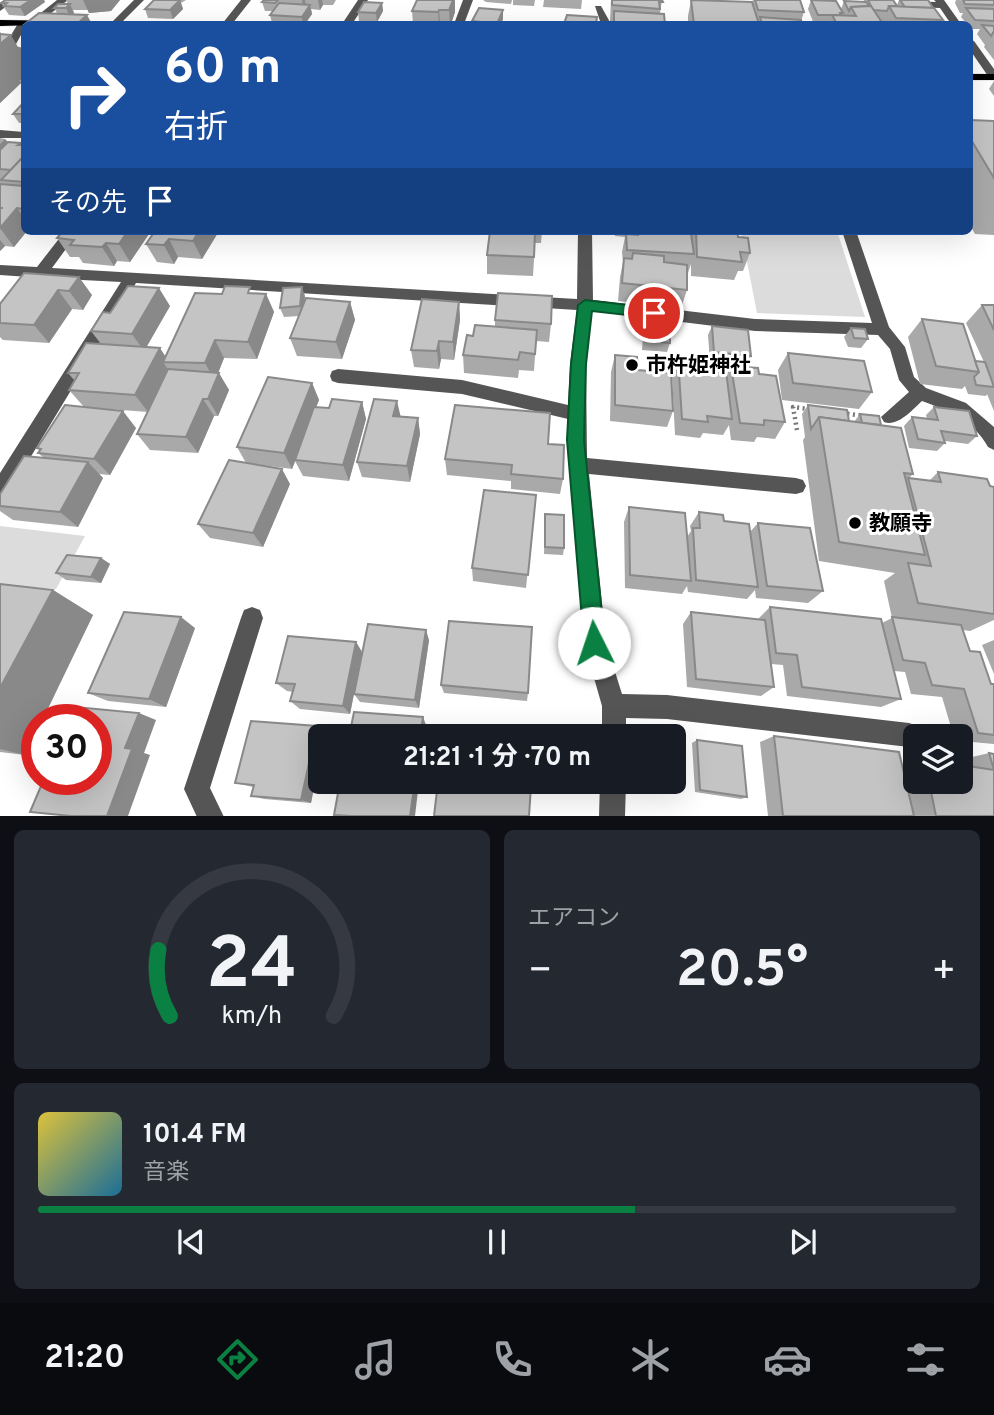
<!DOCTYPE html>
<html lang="ja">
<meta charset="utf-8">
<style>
body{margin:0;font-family:Overpass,"Noto Sans JP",sans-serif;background:#242831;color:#f1f3f6;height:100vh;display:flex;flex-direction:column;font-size:26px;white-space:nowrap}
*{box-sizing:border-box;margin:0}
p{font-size:23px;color:#9ea1a6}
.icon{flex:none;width:38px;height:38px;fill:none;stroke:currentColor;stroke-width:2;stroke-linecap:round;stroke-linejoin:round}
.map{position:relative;height:816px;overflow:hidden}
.sheet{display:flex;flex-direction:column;gap:14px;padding:14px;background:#0d0f14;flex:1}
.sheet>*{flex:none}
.top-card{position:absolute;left:21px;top:21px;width:952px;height:214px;border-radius:10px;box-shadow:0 7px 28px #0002;background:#1a4fa0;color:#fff;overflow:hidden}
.buttons{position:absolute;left:903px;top:724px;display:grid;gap:14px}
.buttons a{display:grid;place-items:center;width:70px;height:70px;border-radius:10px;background:#171b24;box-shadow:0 7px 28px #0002;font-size:35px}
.speed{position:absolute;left:21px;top:704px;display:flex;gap:14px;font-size:35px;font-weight:700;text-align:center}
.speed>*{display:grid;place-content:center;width:91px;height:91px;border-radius:50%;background:#171b24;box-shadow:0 7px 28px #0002;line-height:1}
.speed .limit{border:10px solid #d22;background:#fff;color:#111}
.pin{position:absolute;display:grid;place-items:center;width:60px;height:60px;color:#fff;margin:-30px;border:4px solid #fff;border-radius:50%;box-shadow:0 2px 7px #0007}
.me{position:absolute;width:77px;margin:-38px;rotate:356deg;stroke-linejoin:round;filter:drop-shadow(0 0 5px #0008)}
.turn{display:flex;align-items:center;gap:24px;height:147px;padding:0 28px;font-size:32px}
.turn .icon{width:91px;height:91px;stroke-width:2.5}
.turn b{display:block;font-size:49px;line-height:60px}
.then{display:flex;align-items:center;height:66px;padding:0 28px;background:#0003;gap:14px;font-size:26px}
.big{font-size:52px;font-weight:700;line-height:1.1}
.sheet .tile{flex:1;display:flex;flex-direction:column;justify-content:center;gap:10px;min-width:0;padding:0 24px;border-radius:10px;background:#242831}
.sheet .dial{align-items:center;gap:0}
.dial svg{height:182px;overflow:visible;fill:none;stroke:#363941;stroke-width:7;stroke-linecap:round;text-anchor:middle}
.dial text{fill:#f1f3f6;stroke:none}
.song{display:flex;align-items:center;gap:21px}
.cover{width:84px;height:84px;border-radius:10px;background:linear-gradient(135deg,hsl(50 70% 55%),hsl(200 70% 35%))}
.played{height:7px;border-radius:4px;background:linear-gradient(90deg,#0b8043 65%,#363941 65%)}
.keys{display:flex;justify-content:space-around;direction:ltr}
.heat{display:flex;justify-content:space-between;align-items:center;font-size:38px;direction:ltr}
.sheet .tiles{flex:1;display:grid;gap:14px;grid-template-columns:1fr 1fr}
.tile:last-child{grid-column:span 2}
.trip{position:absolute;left:308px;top:724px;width:378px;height:70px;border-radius:10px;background:#171b24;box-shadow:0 7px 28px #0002;font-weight:700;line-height:70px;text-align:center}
.tabs{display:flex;height:112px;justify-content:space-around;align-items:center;background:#090b0e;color:#9ea1a6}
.tabs .icon{width:49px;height:49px}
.tabs .on{color:#0b8043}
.tabs b{font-size:32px;color:#f1f3f6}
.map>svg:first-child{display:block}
</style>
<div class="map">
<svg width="994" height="817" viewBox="0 0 994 817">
<rect width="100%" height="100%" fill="#fff"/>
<g fill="#dcdcdc">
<polygon points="741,231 837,231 865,317 757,313"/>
<polygon points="0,526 85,536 56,589 0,585"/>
</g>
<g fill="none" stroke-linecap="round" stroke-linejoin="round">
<defs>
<g id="major">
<polygon points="0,20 68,21 73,24 0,26"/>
<rect x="970" y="74" width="24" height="6"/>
</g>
</defs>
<use href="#major" stroke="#dbdbdb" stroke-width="1"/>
<g stroke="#777" stroke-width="4.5" stroke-dasharray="2 3.5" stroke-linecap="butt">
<polyline points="842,413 864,416"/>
<polyline points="797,430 793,407 809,409"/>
</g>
<g fill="#555" fill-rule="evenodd">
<polygon points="4,0 15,0 0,11 0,3"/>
<polygon points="57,0 68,0 37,24 27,24"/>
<polygon points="134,0 144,0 120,24 110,24"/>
<polygon points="241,0 251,0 232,24 222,24"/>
<polygon points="358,0 368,0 352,24 342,24"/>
<polygon points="463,0 473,0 464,24 454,24"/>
<polygon points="934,0 944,0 961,24 951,24 940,8 909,7 904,4 909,1 936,2"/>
<polygon points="595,6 601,6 611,24 601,24"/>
<polygon points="19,22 27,24 16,44 0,54 0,46 8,40"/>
<polygon points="970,40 974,41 994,69 994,80 990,79 970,50"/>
<polygon points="0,130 24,132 24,138 0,138"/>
<path d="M65,231H79L52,268L577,299L578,231H592L593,300L755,319L872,323L842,231H856L889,327L905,347L914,377L926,388L966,403L994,427V450L988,447C975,422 947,410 922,401C912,410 898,427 884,422L881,417L909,392L899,380L890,349L878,335L755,331L592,311L586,364L587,458L796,478L803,480L806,486L803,492L796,494L589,474L606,643L622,694L667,695L909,723L918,726L920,737H915V744L909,747L667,719L626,718V737H602V706L584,643L567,440L568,419L462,394L338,383L332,381L330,376L332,371L338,369L462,380L568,405L570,364L577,310L136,283L7,496L0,498V473L121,282L44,278L39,285L34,286L27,281L29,277L0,275V265L37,267Z"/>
<polygon points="252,607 260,610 263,618 210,788 224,817 197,817 184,789 241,618 244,610"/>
<polygon points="600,782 626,782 625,817 599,817"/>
</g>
<use href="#major" fill="#000" fill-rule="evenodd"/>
</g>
<g fill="#a9a9a9">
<polygon points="6,0 44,0 45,2 25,16 9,15 1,3"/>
<polygon points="66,0 120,0 111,11 89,13 88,10 73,10 74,13 73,14 57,13 54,8 68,4"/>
<polygon points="154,0 186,0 181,3 183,9 173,19 148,18 145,9"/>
<polygon points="264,0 336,0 333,5 323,5 320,10 311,9 312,14 305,24 272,23 270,15 272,11 265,11 262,2"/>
<polygon points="417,0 455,0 455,12 451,24 413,24 412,11"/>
<polygon points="483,0 512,0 511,4 486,2"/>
<polygon points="513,0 535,0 534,6 513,5"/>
<polygon points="544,0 582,0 581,9 543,7"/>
<polygon points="611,0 662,0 660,13 665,24 612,24 612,22 610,22"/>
<polygon points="691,0 752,2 753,0 800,0 804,12 801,21 802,24 688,24 688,16"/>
<polygon points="811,0 841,9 844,1 863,2 864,0 893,0 897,5 899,0 928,0 943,20 940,24 814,24 808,9"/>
<polygon points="956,0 994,1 994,60 984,47 985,45 977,34 980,29 970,29 970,24 967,24 961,17 963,13 960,13 955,3"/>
<polygon points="382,3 383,11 377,22 359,21 358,12"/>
<polygon points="503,19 501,24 472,24 472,21"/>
<polygon points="0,32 19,49 24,49 24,88 21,83 0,103"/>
<polygon points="994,81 994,96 989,89"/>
<polygon points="24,102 24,123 19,123 13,114"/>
<polygon points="970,120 994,121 994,235 975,234 970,225"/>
<polygon points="0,138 5,139 8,142 21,143 22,145 24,145 24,231 27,231 14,247 5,246 0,251"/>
<polygon points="63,231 151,231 130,262 117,261 114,266 83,263 79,257 70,257 57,238"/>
<polygon points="155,231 219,231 202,259 178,257 174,264 157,262 146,244"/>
<polygon points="490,231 542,231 541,243 535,243 533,276 487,274 487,255"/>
<polygon points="615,231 684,231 685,233 689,233 690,231 738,231 738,237 750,253 743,271 738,271 734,280 691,276 691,264 688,273 687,272 687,290 681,308 618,301 620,277 623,262 622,252 625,237 615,236"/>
<polygon points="24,273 92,295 83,310 72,309 49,343 3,340 0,337 0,304"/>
<polygon points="252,293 266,294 274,312 257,359 224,358 218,373 229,390 218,416 214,416 198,453 150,450 137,434 148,412 95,408 136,428 110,475 99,474 103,478 78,527 13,520 0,511 0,494 44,458 38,453 40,451 37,448 84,407 69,390 75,381 68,373 101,344 91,331 110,313 170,306 146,348 165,357 222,294"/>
<polygon points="305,296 304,303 350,302 355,320 342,359 297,356 290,338 299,316 284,317 280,308"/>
<polygon points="459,302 460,320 454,360 441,359 439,369 414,367 411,350"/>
<polygon points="982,305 994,305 994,411 987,394 986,396 968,394 965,386 962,389 920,384 908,337 922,319 975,361 984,362 966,323"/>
<polygon points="495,320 551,324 549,342 536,341 534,371 519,370 518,378 464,373 463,355 473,336 495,327"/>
<polygon points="646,325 670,343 667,352 642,350 643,334"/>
<polygon points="712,326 751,356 747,365 710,361 708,335"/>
<polygon points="851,328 868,339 861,348 848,347 844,337"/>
<polygon points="788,353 872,392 859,409 782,400 778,370"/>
<polygon points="615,355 638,370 673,411 667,427 610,421 611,372"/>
<polygon points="678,358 726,376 731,366 759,374 785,422 775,439 757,437 754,442 731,440 729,425 723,435 703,433 700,438 675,435 672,376"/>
<polygon points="312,383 319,400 316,407 329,408 362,402 366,419 349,481 303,476 295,461 292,469 246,463 237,447"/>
<polygon points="808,405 849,421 854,422 860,414 881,425 913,474 909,478 929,481 938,472 994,487 994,620 970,631 963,630 970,651 991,684 994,684 994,744 961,741 961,737 954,737 942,697 911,694 905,672 894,671 901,699 881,707 787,696 783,665 771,664 774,687 761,696 687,687 683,624 691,612 758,619 770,607 882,623 892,618 884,581 895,573 819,561 803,440 805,437 802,414"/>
<polygon points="934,407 977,436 968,444 945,441 945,443 937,451 909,448 904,426 912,417 927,419 926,415"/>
<polygon points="401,416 418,418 420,434 410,482 362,477 357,462"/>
<polygon points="548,444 563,479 560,494 511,489 511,481 447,475 445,459"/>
<polygon points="290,484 263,547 210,538 198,524"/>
<polygon points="536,495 526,588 473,581 472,568"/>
<polygon points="629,507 687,537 691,531 690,526 699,512 750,532 758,523 823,591 808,603 756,598 755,590 747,599 688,592 687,586 682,594 625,588 624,522"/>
<polygon points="545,514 564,548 563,555 544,554"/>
<polygon points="101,558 110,564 101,583 66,580 56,573"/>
<polygon points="0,584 53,590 93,615 25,755 0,752"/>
<polygon points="195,628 166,707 108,701 88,693"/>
<polygon points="429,640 419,708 360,702 354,694 350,714 300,709 290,701 293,692 287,691 276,683 356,642 362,652"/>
<polygon points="994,640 994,674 982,645"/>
<polygon points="441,685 528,693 527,701 444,693"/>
<polygon points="326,733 325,737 320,737 311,803 264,799 251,796 253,787 235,783"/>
<polygon points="774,736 902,764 915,761 915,782 961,782 966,765 964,759 989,753 994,754 994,816 768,816 760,742"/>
<polygon points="697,740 747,797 741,799 695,792 692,743"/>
</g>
<g fill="#898989">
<polygon points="31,0 44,0 45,2 25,16 20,7"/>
<polygon points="83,0 120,0 111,11 89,13"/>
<polygon points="180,0 183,9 173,19 170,10"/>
<polygon points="302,0 305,0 307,9 310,5 312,14 305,24 303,24 302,17 304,13"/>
<polygon points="318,0 322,0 323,5 320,10"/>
<polygon points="453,0 455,0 455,12 451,24 450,24 449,10"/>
<polygon points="382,3 383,11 377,22 376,13"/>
<polygon points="70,4 74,13 70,17 66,8"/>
<polygon points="439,10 440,24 439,24 438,12"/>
<polygon points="503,10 503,19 501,24 497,24"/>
<polygon points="87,15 92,24 77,24"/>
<polygon points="11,35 23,56 24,54 24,80 19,80 21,83 0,103 0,44"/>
<polygon points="5,139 12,148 0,160 0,144"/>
<polygon points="17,208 24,218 24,231 27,231 14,247 0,228"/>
<polygon points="128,231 151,231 130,262 119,244"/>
<polygon points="199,231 219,231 202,259 193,241"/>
<polygon points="169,239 178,257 174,264 164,245"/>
<polygon points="0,240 5,246 0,251"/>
<polygon points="106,243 117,261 114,266 102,247"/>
<polygon points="79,277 92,295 83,310 69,291"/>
<polygon points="302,287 305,296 303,316 300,306"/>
<polygon points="159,288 170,306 144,351 132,334"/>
<polygon points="58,290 72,309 49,343 34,325"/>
<polygon points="266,294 274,312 257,359 248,342"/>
<polygon points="350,302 355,320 342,359 336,342"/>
<polygon points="459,302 460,320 454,360 453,342"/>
<polygon points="215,340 224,358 215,381 205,363"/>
<polygon points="439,341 441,359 439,369 437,351"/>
<polygon points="160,348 169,362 163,362 169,371 148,412 135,395"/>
<polygon points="219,373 229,390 218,416 208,399"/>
<polygon points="312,383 319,400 292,469 284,453"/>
<polygon points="203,399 214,416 198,453 186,437"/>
<polygon points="397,401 401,418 393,416"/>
<polygon points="362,402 366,419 349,481 343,465"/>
<polygon points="123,411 136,428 110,475 94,459"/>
<polygon points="418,418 420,434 410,482 407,466"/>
<polygon points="88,462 103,478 78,527 60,512"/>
<polygon points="282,469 290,484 263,547 253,533"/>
<polygon points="101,558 110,564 101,583 91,577"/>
<polygon points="53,590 93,615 43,719 37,719 37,731 25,755 0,749 0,688"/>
<polygon points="181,617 195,628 166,707 149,699"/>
<polygon points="426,630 429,640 419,708 415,700"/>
<polygon points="356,642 362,652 350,714 343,706"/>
<polygon points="139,713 156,720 144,753 150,755 128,816 107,816 125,748"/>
<polygon points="423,717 426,725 425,737 420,737"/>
<polygon points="317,726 326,733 325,737 320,737 320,760 311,803 301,800"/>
<polygon points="415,782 419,782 415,816 410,816"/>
</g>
<g fill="#c4c4c4" stroke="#898989" stroke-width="2">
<polygon points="6,0 31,0 20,7 4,6 7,3 1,3"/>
<polygon points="154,0 180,0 170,10 145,9"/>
<polygon points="264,0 278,0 275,3 262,2"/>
<polygon points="417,0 453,0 449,10 439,10 438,12 412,11"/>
<polygon points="612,0 662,0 663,2 659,2 660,9 612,5"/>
<polygon points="691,0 752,2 759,24 694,24"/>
<polygon points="755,0 800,0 804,12 758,10"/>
<polygon points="811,0 836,1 843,13 840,13 841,15 818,15"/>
<polygon points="868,0 893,0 897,6 889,6 887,11 873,10"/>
<polygon points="900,0 928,0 933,8 905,7"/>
<polygon points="963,0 994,0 994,5 965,4"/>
<polygon points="844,1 866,2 869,6 851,7 849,11"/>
<polygon points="364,2 382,3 376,13 358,12"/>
<polygon points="279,3 310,5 302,17 270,15"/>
<polygon points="58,4 70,4 66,8 54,8"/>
<polygon points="871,6 883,24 837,24 832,15 856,16 851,7"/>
<polygon points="889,6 934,8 943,20 896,18"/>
<polygon points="479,8 503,10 497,24 472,21"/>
<polygon points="966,8 994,9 994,21 975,20"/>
<polygon points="614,11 664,14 665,24 614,24"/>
<polygon points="39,13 87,15 77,24 25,24"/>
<polygon points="567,15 597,17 596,24 564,24"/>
<polygon points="760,17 801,20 802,24 762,24"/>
<polygon points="982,25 994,26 994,31 991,36"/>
<polygon points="0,34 11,35 0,44"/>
<polygon points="19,48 24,49 24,54 23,56"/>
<polygon points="24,102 24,114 13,114"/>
<polygon points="970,120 994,121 994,178 970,138"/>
<polygon points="8,142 21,143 18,145 24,145 24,156 11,170 0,169 0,150"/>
<polygon points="23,157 24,157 24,182 1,180"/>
<polygon points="0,184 24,186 24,207 23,209 17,208 0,228 0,208 3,208 0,208"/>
<polygon points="63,231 128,231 119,244 106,243 102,247 70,245 74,240 57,238"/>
<polygon points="155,231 199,231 193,241 169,239 164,245 146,244"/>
<polygon points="490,231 521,231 521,232 535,233 534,257 487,255"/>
<polygon points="638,231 691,233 694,254 627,250 626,234 638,235"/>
<polygon points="675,231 684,231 685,233 675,233"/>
<polygon points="696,231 737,231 738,237 748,238 750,253 740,252 742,262 697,257"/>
<polygon points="633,253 664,256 664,262 687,265 687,290 622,283 624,258 632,259"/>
<polygon points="24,273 79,277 69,291 58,290 34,325 0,323 0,304"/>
<polygon points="128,286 159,288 132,334 91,331 103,312 110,313"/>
<polygon points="225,286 250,287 248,293 266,294 248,342 215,340 205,363 163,362 195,293 222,294"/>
<polygon points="302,287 300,306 280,308 283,288"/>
<polygon points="498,293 552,296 551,324 495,320"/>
<polygon points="306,298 350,302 336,342 290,338"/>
<polygon points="422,299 459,302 453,342 439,341 437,351 411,350"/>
<polygon points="982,305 994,305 994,330"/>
<polygon points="922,319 963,324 979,372 936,366"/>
<polygon points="475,325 537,330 535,354 520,352 518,360 463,355 467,335 473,336"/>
<polygon points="646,325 670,328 670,343 645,340"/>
<polygon points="712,326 748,330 751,356 714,352"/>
<polygon points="851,328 865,329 868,339 854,338"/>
<polygon points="86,343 160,348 135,395 69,390 79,373 68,373"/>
<polygon points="788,353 864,361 872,392 793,383"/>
<polygon points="615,355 637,357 638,370 671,373 673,411 615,405"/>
<polygon points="678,358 725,363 732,419 707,416 708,422 682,419"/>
<polygon points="975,361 985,362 994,387 976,385 974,377 979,372"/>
<polygon points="731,366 758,368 759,374 776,376 785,422 764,420 764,425 740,423"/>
<polygon points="168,369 219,373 208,399 203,399 186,437 137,434"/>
<polygon points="268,377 312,383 284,453 237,447"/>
<polygon points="332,399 362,402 343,465 295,460 314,407 329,408"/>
<polygon points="374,399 397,401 393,416 418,418 407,466 357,462"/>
<polygon points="65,405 123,411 94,459 38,453 41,449 37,448"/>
<polygon points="455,405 550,413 548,444 564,445 563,479 511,474 512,465 445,459"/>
<polygon points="808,405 847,410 849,421 819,417 811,429"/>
<polygon points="934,407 969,411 977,436 941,431 945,443 918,439 912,417 938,420"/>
<polygon points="860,414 879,416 881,425 862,423"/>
<polygon points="819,417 901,428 913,474 904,473 925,555 839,542"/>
<polygon points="24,456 88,462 60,512 0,506 0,494"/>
<polygon points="229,460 282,469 253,533 198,524"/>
<polygon points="938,472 987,479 990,486 994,487 994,614 918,603 908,563 931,566 908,478 941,482"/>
<polygon points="484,490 536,495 528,575 472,568"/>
<polygon points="629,507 685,513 691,581 630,575"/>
<polygon points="699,512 723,515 724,521 749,524 758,587 696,580 693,528 700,528"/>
<polygon points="545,514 564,515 564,548 545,547"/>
<polygon points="758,523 810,528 823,591 767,586"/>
<polygon points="67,555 101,558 91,577 56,573"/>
<polygon points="0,584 53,590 0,688"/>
<polygon points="770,607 881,619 901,699 802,687 797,655 776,653"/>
<polygon points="124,612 181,617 149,699 88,693"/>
<polygon points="691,612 765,620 774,687 696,679"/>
<polygon points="892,617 961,625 970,651 980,652 991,684 994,684 994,735 978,733 964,689 932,685 925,663 903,660"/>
<polygon points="449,621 532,627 528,693 441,685"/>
<polygon points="368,624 426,630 415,700 354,694"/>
<polygon points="288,636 356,642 343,706 290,701 295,684 276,683"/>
<polygon points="75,707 139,713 125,748 132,749 107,816 71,816 30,812 44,779 96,779 96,719 70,719"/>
<polygon points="354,712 423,717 420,737 349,737"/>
<polygon points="251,721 317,726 301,800 251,796 254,785 235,783"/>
<polygon points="774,736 899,752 914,816 783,816"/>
<polygon points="697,740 742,746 747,797 700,790"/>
<polygon points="989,753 994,754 994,816 936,816 929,782 961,782 961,765 994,770"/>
<polygon points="340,782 415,782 410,816 351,816 334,815"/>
<polygon points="438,782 516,782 516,784 531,786 529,816 434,816"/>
</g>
<polygon fill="#0b8043" stroke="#07532c" stroke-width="2" points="585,300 654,308 661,313 654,318 592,311 586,364 584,440 605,643 602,651 594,654 587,651 584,643 567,440 571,364 578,305"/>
<g fill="#000" stroke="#fff" stroke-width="2.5">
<circle cx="632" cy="365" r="7"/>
<circle cx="855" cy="523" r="7"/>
</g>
<g text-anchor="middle" stroke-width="6" stroke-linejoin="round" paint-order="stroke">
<g font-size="21" font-weight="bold" fill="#000" stroke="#fff" text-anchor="start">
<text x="646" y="372">市杵姫神社</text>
<text x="869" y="530">教願寺</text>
</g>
</g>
</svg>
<div class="buttons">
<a><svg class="icon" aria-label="layers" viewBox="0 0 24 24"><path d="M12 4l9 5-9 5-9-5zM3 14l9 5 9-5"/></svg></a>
</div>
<div class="speed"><div class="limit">30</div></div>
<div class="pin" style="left:654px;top:313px;background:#d93025"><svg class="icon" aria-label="arrive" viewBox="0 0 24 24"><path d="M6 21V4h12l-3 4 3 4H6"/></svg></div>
<svg class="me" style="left:594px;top:643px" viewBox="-20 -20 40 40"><circle r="19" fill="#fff"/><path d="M0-13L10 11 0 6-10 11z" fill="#0b8043"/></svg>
<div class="trip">21:21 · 1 分 · 70 m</div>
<div class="top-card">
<div class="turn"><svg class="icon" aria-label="right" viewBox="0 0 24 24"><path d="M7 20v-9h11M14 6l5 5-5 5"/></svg><div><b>60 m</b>右折</div></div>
<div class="then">その先<svg class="icon" aria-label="arrive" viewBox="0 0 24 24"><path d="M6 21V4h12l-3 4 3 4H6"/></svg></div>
</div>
</div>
<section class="sheet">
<div class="tiles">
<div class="tile dial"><svg viewBox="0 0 100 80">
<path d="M14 69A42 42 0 1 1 86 69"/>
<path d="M14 69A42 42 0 0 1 9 40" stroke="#0b8043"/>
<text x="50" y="56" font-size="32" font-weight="700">24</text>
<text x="50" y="72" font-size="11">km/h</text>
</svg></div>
<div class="tile"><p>エアコン</p>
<div class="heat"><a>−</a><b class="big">20.5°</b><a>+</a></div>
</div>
<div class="tile">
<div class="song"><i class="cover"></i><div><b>101.4 FM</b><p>音楽</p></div></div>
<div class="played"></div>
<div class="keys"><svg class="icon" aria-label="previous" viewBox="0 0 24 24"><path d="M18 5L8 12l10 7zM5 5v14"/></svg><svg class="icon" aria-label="pause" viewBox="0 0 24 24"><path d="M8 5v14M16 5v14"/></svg><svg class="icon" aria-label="next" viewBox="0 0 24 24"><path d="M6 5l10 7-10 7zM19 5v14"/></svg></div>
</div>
</div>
</section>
<nav class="tabs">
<b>21:20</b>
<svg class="icon on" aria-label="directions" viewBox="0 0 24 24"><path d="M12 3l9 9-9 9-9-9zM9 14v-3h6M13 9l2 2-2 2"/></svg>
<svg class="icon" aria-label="music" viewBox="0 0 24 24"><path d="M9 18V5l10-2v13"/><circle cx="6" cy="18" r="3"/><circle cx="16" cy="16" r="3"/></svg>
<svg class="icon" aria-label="phone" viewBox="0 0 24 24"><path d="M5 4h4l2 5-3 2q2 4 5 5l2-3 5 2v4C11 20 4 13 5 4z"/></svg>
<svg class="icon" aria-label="climate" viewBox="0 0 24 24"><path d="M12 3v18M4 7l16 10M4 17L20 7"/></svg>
<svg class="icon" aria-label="car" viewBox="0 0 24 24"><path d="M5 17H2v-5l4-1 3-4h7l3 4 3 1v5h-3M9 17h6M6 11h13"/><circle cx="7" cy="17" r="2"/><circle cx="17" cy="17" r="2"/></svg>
<svg class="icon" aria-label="filters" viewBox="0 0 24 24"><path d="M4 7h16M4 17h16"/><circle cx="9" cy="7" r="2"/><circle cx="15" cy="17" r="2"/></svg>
</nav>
